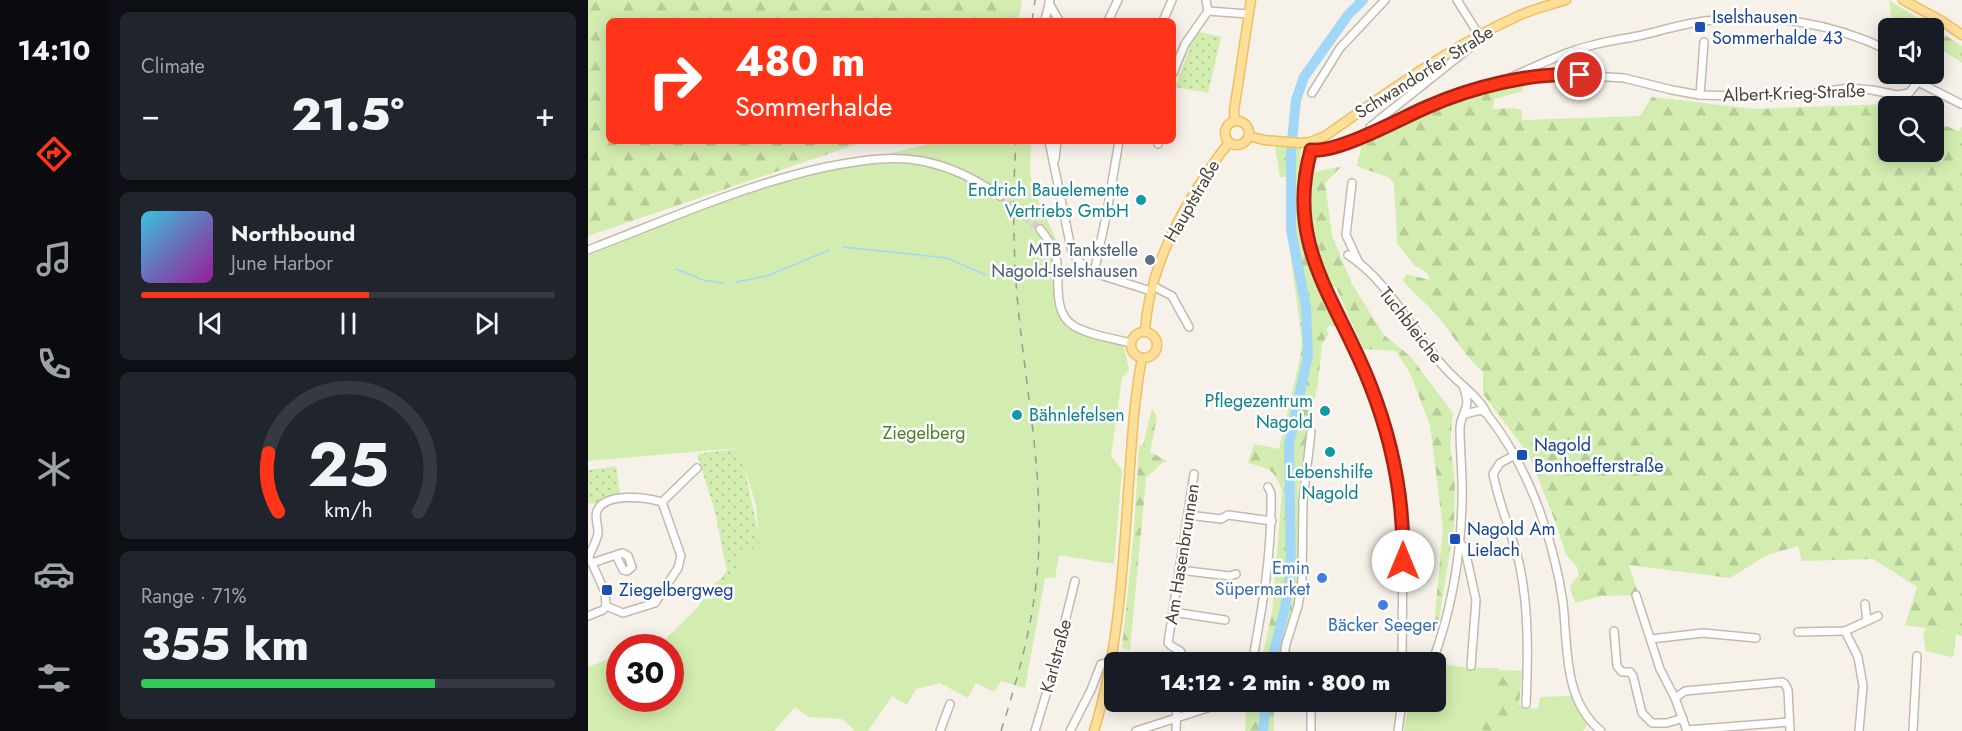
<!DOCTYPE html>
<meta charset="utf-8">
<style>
body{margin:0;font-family:Jost,sans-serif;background:#20242c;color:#f1f3f6;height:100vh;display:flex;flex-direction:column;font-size:22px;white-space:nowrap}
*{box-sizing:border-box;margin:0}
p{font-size:20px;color:#9ea1a6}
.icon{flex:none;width:33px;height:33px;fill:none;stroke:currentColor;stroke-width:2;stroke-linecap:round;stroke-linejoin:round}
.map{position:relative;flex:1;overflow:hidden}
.drawer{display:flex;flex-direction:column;gap:12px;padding:12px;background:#0d0f14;width:480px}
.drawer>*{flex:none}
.banner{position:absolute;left:18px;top:18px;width:570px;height:126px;border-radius:9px;box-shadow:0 3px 15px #0003;background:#ff3418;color:#fff;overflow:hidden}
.tools{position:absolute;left:1290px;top:18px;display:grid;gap:12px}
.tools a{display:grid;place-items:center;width:66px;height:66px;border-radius:9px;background:#171b24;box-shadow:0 3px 15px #0003;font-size:30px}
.speed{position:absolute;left:18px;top:634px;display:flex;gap:12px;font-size:30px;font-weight:700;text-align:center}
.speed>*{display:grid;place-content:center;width:78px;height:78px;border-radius:50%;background:#171b24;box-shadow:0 3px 15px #0003;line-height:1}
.speed .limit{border:9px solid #d22;background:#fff;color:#111}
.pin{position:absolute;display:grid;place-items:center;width:51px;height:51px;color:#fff;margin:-26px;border:3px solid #fff;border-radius:50%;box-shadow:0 2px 6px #0007}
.me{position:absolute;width:66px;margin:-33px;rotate:0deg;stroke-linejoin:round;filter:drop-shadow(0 0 4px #0008)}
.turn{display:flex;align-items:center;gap:21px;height:126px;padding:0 30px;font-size:27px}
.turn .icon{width:78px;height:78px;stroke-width:2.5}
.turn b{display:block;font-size:42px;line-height:51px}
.big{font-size:45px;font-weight:800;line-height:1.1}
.drawer .tile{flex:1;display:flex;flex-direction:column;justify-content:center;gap:9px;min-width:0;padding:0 21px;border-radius:9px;background:#20242c}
.drawer .dial{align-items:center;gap:0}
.dial svg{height:156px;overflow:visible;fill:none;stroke:#363941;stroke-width:7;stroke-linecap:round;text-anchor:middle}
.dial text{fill:#f1f3f6;stroke:none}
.song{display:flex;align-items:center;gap:18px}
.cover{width:72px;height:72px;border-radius:9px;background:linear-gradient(135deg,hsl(190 70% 55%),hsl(300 70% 35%))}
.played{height:6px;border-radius:3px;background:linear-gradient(90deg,#ff3418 55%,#363941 55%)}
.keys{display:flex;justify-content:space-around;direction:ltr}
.heat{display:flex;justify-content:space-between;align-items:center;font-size:33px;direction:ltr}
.charge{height:9px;border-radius:4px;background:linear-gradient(90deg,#34c759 71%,#363941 0)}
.trip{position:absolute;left:516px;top:652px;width:342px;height:60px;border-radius:9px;background:#171b24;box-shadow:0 3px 15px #0003;font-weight:800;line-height:60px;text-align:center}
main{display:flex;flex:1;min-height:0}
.tabs{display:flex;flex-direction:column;width:108px;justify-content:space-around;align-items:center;background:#090b0e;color:#9ea1a6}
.tabs .icon{width:42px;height:42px}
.tabs .active{color:#ff3418}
.tabs b{font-size:27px;color:#f1f3f6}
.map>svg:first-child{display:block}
</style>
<main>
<nav class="tabs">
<b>14:10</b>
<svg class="icon active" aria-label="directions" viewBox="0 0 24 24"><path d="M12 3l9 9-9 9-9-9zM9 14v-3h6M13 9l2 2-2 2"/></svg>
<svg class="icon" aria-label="music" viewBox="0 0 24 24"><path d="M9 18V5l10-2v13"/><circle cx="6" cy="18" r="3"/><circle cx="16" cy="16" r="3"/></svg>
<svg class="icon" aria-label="phone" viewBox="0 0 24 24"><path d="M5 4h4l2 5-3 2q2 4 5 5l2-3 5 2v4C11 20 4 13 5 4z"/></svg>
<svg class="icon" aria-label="climate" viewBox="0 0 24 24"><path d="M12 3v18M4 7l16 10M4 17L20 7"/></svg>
<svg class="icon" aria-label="car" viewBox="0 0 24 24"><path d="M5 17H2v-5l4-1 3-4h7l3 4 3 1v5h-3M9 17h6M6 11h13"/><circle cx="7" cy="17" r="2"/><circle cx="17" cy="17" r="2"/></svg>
<svg class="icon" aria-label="filters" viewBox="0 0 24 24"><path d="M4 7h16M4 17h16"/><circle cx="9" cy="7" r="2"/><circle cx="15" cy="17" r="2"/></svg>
</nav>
<section class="drawer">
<div class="tile"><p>Climate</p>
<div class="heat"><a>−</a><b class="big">21.5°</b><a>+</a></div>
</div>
<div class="tile">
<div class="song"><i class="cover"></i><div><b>Northbound</b><p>June Harbor</p></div></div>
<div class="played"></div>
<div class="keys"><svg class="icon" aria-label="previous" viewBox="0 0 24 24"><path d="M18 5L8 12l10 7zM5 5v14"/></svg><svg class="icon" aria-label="pause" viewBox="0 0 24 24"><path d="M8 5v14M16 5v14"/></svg><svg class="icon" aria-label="next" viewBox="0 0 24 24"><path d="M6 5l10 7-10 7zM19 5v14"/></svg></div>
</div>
<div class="tile dial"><svg viewBox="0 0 100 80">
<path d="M14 69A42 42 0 1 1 86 69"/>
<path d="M14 69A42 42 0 0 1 9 39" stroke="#ff3418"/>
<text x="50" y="56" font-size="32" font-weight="700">25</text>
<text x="50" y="72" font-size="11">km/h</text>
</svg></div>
<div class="tile"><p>Range · 71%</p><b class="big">355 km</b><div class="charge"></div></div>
</section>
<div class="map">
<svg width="1374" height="731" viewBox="0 0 1374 731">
<defs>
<pattern id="grass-dots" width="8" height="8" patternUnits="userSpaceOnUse" patternTransform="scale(1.5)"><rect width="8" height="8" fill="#d3edb0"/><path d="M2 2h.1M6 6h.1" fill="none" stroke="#b7cc98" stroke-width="1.8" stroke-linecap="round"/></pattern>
<pattern id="forest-firs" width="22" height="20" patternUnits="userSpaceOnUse" patternTransform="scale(1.5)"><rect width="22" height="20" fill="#d3edb0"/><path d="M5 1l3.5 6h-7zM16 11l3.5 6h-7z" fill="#b7cc98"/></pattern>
</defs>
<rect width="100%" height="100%" fill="#f6f2ea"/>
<g fill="url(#grass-dots)">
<polygon points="608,31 633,37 620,93 587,87 602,48 597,44"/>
<polygon points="152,448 175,554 85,638 69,647 106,611 139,571 126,508 109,454"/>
<polygon points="28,466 32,494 17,498 9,504 0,503 0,470"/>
</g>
<g fill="url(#forest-firs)">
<polygon points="0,0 434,0 430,21 21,21 21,141 283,141 269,144 0,236"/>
<polygon points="1301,0 1374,46 1374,63 1346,45 1346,28 1317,28 1304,21"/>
<path d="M935,83V91L906,99L905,109L924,108L934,110V120L1052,116L1064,97L1166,109L1298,104L1304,106H1300V152H1346V122L1371,131L1374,126V636L1344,629L1317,625L1329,587L1285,559L1214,561L1210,546L1179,555L1142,578L1041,565L1051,595L1013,596L987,603L982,586L991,575L989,567L978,554L967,521L941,455L895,394V372C873,353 861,327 841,307C832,297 822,291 815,280L818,274L842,280L839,273L826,265L809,243L806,184L802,178L769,166L775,138L856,104Z"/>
<path d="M687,147H713C712,172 707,200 710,225C716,259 733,293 747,324L746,327L742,325L738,330L741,333L734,344L730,383L717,445L710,491L712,547L710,579L705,610L690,663H673L684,613L694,490C684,468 683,469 660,463L666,444L691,449L712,358L714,341L702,252L698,177H692Z"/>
<polygon points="754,166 737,183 744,235 764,284 796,335 823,357 865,413 862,445 867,482 866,526 850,626 846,626 855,529 842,425 822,373 808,351 775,349 748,287 741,287 719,224 721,178 728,172"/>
<polygon points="564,408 569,417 562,452 579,461 573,464 558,478 542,650 534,648 546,531 551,446 555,445"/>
<polygon points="855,668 934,671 931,705 923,709 913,731 826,731 848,702"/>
<polygon points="661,702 686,702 686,731 657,731 658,703"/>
</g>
<g fill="#d3edb0">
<polygon points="353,141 443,141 442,174 448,196 468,239 471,301 483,324 535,341 541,370 534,378 523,456 534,470 526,564 471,555 467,578 457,578 437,688 413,681 406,692 388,683 380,698 352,683 328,689 319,705 304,696 280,731 267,731 254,719 221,717 207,707 186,731 0,731 0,667 31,655 32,699 82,699 82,648 52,648 87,635 108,612 127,582 148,577 153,549 171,549 168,505 150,448 0,461 0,256 122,206 205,177"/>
<polygon points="1339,628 1368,635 1366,655 1363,657 1338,651 1335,633"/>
<polygon points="848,663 881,668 910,668 910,702 894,728 895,731 816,731 819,712 824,702 848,702"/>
<polygon points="983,696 1000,724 995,731 913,731 923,709 931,705 936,708 950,709 952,697"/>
</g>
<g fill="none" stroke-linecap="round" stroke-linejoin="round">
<g stroke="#a2d7f7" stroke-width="1.5">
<polyline points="255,247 359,258 398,275"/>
<polyline points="88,269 115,280 135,283"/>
<polyline points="148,282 179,276 241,250"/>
</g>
<g stroke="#a2d7f7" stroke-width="10">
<polyline points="683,663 697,608 703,571 701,444 720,355 718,307 703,230 703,152 708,100 716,77 760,15 775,0"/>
<polyline points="675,731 678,702"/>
</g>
<polyline stroke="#d4cfc6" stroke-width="7" stroke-dasharray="7 3.5" stroke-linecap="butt" points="412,196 452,229"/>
<defs>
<g id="minor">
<polyline points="618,0 620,11"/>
<polyline points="869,0 891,35"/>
<polyline points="461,3 471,21"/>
<polyline points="457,20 462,0"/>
<polyline points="520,21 530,0"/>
<polyline points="575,21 584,0"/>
<polyline points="585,73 597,44 620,11 660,14"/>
<polyline points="918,82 971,74 1036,78 1084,90 1112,95 1184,97 1220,94 1261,88 1284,90 1309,95 1321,93 1330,82"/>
<polyline points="1330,82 1373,104"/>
<polyline points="724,93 752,48 797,0"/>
<polyline points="1112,95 1116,42"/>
<polyline points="781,133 782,127 885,45 886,38"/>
<polyline points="461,141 483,248 489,260 506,273 563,291"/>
<polyline points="570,141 570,144"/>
<polyline points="723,148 715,189 716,223 719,240 727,266 738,291 772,358 784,389 797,426 811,493 815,528 814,663"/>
<path d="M723,150L743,148L760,142L859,98L915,83L919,79C947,67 975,52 1005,45C1019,41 1035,39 1050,36C1072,31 1094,24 1117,21C1179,12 1244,23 1300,50"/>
<polyline points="465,161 467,159 469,141"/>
<polyline points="764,183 758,235 770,261"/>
<path d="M452,229C459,238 465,246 468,257C473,279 463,312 486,326C503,336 525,338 543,343"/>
<path d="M0,250C78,220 156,185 238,167C269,161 302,155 334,161C364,167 387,179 412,196"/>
<path d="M760,255C801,281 825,333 857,368C869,382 891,397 898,412"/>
<polyline points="506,273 519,212 531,141"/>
<polyline points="565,286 584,296 601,327"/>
<path d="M877,414L893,410L899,414C932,456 953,506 966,558C970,573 973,588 975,603C980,647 975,700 1013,731"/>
<path d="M927,455L912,463L905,474C911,505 925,535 932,567C941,612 940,658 938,704"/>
<polyline points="74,502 109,468"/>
<polyline points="600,515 633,519 640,515 684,521"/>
<polyline points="872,542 877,550 888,600 883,666"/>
<path d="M1,556C4,549 8,542 10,534C11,527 6,518 9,511C17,492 58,497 74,502L93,556L90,568L67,603L35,613L18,606"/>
<polyline points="4,563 28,555 35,570 39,571 44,567 40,556 34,553 28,555"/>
<polyline points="591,570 642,576 648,574"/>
<polyline points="1048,595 1072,669 1087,698 1099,731"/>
<polyline points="1277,604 1279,621"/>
<polyline points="585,612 637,620"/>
<polyline points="0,616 15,610 18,606 17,592 3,561"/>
<polyline points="1026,631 1029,666 1034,672 1042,672 1045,676 1054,713 1064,723 1079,723 1095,718"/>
<polyline points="1257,631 1270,657 1275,686 1271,731"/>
<polyline points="1210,632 1257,631 1290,616"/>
<polyline points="1063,639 1115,633 1168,638"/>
<path d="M594,663C596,645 588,653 580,643L606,474"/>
<path d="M664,663C675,605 684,552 683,493L680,487"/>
<polyline points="695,663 698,644 710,606 714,581 715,501 723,432"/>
<path d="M844,663C863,612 873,555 874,501C875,477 872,452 872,428C873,411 884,409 876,389"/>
<polyline points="1087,698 1097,691 1194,682 1197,684 1200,690 1202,731"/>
<polyline points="723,702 723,731"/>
<polyline points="1099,730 1201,722"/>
<polyline points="352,731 362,704"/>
<polyline points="447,731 463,678 487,581"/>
<polyline points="482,731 503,690 513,664 523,663"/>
<polyline points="548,731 638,702"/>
<polyline points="588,731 589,702"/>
<polyline points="810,731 814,702"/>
<polyline points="1325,731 1329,656"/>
</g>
<g id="major">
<polyline points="1315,0 1354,21 1374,35"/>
<circle cx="649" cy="133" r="12"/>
<polyline points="647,121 646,111 663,0"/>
<path d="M661,136L676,140L712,143L722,142L737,136C799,93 861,47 930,16C945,9 962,5 978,0"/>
<path d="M557,332C560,279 583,229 611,185C621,171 629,156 641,143"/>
<circle cx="556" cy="345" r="13"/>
<path d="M506,731C531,651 535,565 541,481C544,440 546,399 554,358"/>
</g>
</defs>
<use href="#minor" stroke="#c3baab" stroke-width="10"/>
<use href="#major" stroke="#eebf5f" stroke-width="11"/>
<use href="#minor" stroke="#fff" stroke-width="7"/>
<use href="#major" stroke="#ffdf9a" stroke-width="8"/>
<g stroke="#999" stroke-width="1.5" stroke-dasharray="8 8" stroke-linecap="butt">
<polyline points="444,21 447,0"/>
<path d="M413,731C433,668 450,606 451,540C453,453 434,368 428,282C425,235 425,188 428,141"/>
</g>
</g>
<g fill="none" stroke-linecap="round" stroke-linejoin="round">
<defs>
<path id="route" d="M815,561C816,502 805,443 783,387C751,302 696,247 723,150C751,153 811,119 839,107C884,87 944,72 992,75"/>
</defs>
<use href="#route" stroke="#a62210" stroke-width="15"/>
<use href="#route" stroke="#ff3418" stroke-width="10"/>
</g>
<g fill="#1a4fb4" stroke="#fff" stroke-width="2">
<rect x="1106" y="21" width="12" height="12" rx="3"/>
<rect x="928" y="449" width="12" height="12" rx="3"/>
<rect x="861" y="533" width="12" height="12" rx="3"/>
<rect x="13" y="584" width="12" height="12" rx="3"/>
</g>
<g fill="#0f9aa8" stroke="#fff" stroke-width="2">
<circle cx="553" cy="200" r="6"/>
<circle cx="737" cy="411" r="6"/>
<circle cx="429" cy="415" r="6"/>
<circle cx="742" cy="452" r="6"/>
</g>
<circle fill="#5c6f8a" stroke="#fff" stroke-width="2" cx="562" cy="260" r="6"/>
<g fill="#3f7fe0" stroke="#fff" stroke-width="2">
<circle cx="734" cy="578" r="6"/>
<circle cx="795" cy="605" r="6"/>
</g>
<g text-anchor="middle" stroke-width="5" stroke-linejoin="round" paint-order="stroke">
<g font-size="18" fill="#164399" stroke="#fff" text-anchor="start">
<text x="1124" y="23">Iselshausen<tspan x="1124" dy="21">Sommerhalde 43</tspan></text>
<text x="946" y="451">Nagold<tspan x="946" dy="21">Bonhoefferstraße</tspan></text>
<text x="879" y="535">Nagold Am<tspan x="879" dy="21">Lielach</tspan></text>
<text x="31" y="596">Ziegelbergweg</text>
</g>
<g font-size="18" fill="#4b4337" stroke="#fff">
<text transform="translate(836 72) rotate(-32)" y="6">Schwandorfer Straße</text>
<text transform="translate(1206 93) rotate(-2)" y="6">Albert-Krieg-Straße</text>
<text transform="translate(604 201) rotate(-60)" y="6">Hauptstraße</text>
<text transform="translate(823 325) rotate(52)" y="6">Tuchbleiche</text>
<text transform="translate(594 554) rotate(-81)" y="6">Am Hasenbrunnen</text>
<text transform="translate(468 656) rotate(-75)" y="6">Karlstraße</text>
</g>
<g font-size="18" fill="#0d838f" stroke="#fff" text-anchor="end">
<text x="541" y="196">Endrich Bauelemente<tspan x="541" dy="21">Vertriebs GmbH</tspan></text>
<text x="725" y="407">Pflegezentrum<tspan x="725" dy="21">Nagold</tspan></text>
<text x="441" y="421" text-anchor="start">Bähnlefelsen</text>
<text x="742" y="478" text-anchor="middle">Lebenshilfe<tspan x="742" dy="21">Nagold</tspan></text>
</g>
<g font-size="18" fill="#4e5e75" stroke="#fff" text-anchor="end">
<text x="550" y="256">MTB Tankstelle<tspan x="550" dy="21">Nagold-Iselshausen</tspan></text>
</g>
<g font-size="18" fill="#4b8324" stroke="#fff">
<text x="336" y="439">Ziegelberg</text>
</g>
<g font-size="18" fill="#366cbe" stroke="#fff" text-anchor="end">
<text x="722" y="574">Emin<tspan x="722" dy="21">Süpermarket</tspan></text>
<text x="795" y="631" text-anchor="middle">Bäcker Seeger</text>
</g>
</g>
</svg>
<div class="tools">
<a><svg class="icon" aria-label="sound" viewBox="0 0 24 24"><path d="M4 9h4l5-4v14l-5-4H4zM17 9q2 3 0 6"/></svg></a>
<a><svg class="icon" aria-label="search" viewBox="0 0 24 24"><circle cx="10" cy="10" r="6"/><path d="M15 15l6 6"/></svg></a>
</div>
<div class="speed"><div class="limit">30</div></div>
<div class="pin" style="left:992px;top:75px;background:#d93025"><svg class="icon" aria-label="arrive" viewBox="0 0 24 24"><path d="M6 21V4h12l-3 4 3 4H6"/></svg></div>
<svg class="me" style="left:815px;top:561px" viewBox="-20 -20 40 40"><circle r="19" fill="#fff"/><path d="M0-13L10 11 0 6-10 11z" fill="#ff3418"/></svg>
<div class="trip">14:12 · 2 min · 800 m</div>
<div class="banner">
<div class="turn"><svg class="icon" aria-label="right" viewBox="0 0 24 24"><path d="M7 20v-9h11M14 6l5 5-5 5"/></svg><div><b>480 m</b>Sommerhalde</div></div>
</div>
</div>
</main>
